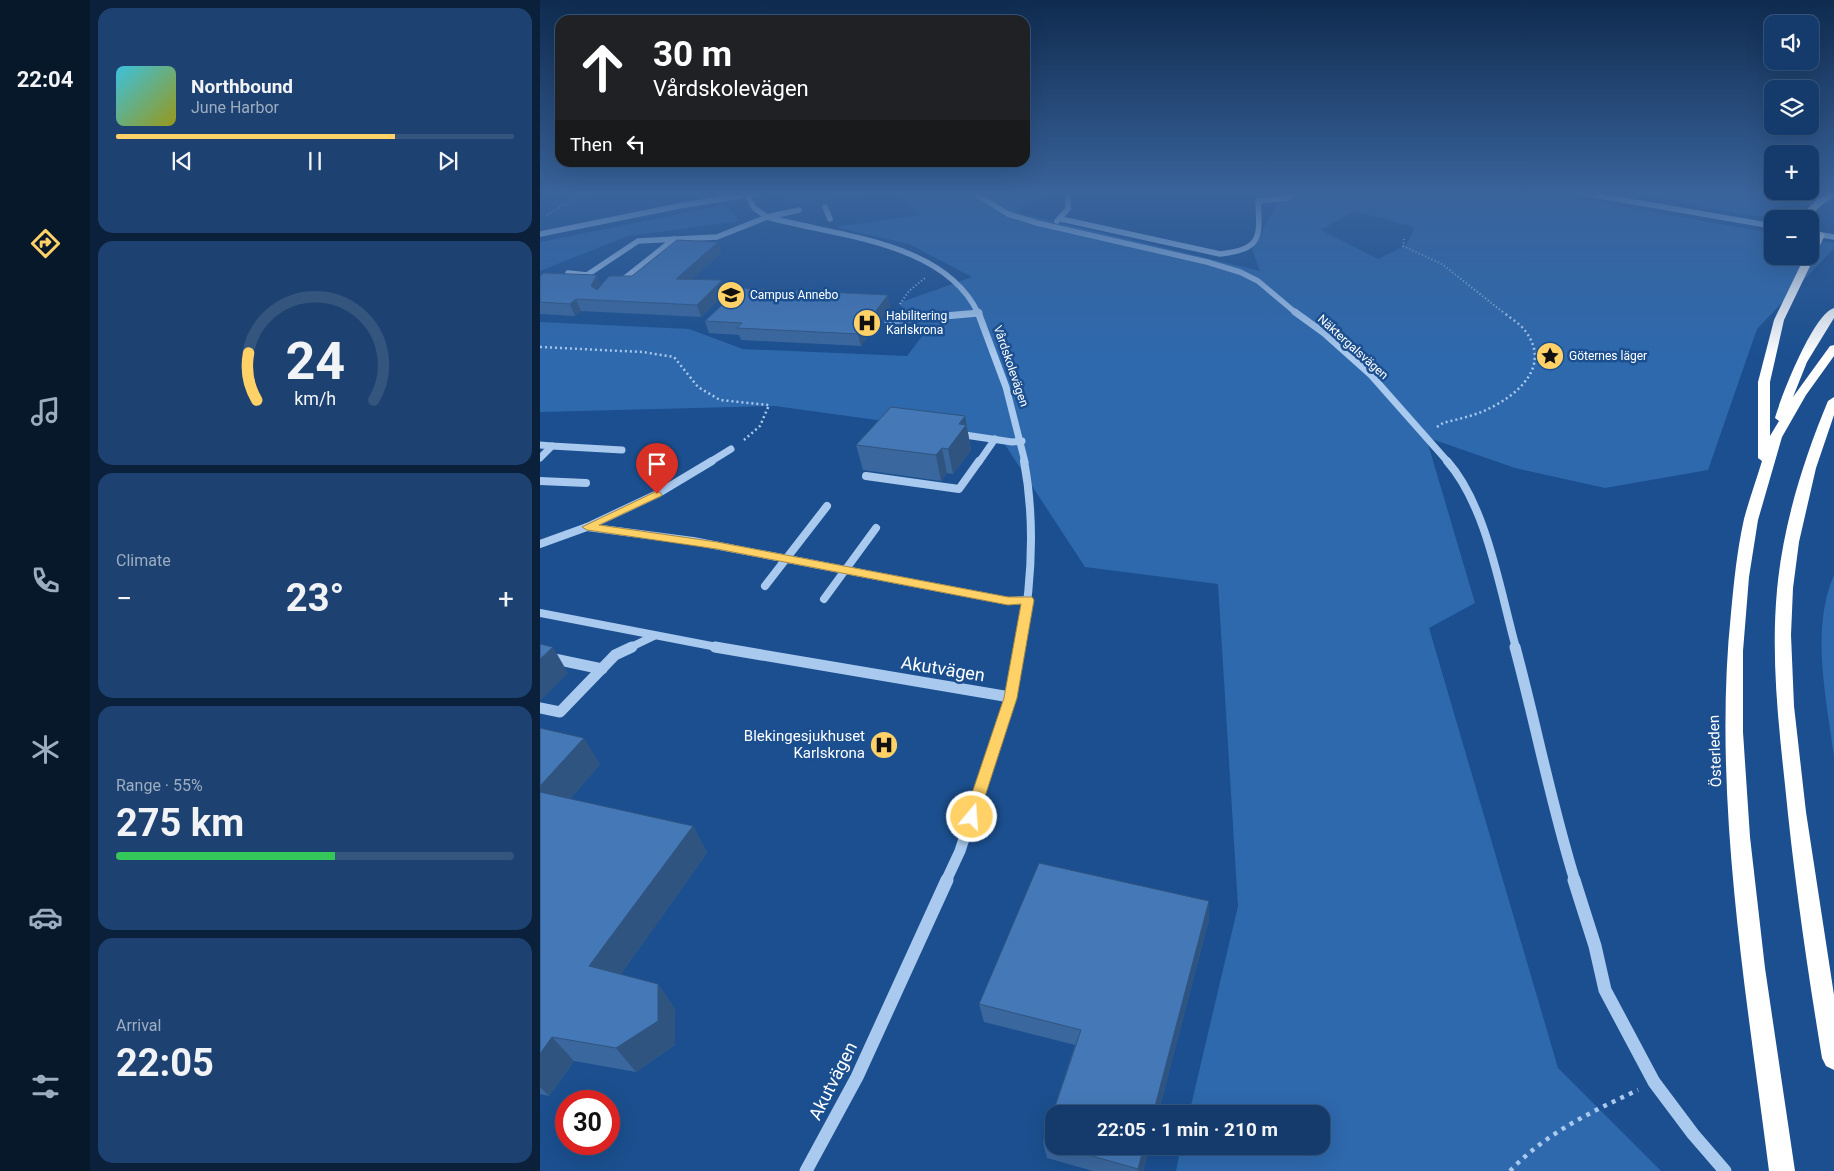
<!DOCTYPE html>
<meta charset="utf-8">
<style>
body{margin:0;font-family:Roboto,sans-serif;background:#1d4271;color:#f1f3f6;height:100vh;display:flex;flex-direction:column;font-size:19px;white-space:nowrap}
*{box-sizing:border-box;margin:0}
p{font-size:16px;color:#9dadc1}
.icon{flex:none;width:28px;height:28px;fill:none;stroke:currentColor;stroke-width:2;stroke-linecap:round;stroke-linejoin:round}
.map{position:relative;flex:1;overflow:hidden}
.panel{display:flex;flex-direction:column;gap:8px;padding:8px;background:#0b203b;width:450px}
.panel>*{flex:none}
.banner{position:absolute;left:15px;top:15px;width:475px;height:152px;border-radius:15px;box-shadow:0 5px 20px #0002,0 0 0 1px #33557e;background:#202124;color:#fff;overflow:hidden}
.controls{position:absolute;left:1224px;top:15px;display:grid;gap:10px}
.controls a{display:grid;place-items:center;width:55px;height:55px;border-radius:10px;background:#143b6b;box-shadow:0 5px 20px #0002,0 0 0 1px #33557e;font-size:25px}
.speed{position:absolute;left:15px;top:1090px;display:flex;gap:10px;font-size:25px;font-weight:700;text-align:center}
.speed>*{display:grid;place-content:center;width:65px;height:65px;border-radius:50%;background:#143b6b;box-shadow:0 5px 20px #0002,0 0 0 1px #33557e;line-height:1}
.speed .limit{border:8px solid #d22;background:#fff;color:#111}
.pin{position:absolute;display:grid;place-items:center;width:42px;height:42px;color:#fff;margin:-51px -21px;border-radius:50% 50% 50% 0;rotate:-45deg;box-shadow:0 0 5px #0007}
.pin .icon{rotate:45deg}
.me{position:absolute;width:55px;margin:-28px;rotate:18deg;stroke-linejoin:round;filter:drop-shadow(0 0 4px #0008)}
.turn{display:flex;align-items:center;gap:18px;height:105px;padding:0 15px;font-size:22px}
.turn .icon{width:65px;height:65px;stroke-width:2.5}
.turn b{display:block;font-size:35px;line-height:42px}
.then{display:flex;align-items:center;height:48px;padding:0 15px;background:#0003;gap:10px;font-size:19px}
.big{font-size:38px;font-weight:700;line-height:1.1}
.panel .card{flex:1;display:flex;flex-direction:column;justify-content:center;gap:8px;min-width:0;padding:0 18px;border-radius:15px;background:#1d4271}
.panel .dial{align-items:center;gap:0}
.dial svg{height:130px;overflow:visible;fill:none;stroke:#33557e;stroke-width:7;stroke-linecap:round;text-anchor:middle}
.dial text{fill:#f1f3f6;stroke:none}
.song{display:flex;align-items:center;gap:15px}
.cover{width:60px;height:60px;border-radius:8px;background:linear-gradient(135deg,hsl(190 70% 55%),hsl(60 70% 35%))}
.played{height:5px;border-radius:2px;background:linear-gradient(90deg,#ffd166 70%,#33557e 70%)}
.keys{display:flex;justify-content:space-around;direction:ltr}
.heat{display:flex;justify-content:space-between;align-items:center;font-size:28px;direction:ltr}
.charge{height:8px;border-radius:4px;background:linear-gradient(90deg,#34c759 55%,#33557e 0)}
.trip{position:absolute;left:505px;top:1105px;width:285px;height:50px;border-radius:15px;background:#143b6b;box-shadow:0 5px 20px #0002,0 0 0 1px #33557e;font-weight:700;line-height:50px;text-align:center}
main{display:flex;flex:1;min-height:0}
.menu{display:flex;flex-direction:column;width:90px;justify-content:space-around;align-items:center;background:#08182b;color:#9dadc1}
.menu .icon{width:35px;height:35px}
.menu .selected{color:#ffd166}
.menu b{font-size:22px;color:#f1f3f6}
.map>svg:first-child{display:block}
</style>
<main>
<nav class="menu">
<b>22:04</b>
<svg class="icon selected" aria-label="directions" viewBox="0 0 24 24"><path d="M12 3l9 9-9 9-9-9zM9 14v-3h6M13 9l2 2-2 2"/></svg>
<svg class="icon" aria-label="music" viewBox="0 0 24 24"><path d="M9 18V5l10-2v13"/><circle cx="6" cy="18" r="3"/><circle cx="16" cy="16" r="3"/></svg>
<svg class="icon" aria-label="phone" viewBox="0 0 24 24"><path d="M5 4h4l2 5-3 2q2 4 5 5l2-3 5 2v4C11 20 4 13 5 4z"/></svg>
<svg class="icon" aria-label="climate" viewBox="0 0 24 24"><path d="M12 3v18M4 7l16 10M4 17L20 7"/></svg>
<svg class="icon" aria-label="car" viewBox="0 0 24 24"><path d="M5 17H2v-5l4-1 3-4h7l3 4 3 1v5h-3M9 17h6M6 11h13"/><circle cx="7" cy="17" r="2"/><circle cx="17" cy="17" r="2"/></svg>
<svg class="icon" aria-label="filters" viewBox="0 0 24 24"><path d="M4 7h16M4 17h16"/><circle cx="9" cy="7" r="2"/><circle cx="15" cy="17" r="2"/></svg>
</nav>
<section class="panel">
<div class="card">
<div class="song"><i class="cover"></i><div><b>Northbound</b><p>June Harbor</p></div></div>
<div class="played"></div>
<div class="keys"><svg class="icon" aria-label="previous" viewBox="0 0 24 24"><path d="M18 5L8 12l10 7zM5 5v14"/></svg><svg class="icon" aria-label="pause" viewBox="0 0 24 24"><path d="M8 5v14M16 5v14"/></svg><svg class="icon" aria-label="next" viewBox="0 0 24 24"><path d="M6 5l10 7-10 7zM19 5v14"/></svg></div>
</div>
<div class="card dial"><svg viewBox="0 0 100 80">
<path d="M14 69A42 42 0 1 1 86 69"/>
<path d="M14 69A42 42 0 0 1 9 40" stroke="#ffd166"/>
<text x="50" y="56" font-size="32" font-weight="700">24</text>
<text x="50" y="72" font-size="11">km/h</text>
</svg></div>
<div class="card"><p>Climate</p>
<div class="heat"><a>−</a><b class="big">23°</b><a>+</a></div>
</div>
<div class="card"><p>Range · 55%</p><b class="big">275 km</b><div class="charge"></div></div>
<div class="card"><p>Arrival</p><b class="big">22:05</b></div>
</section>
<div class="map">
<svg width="1294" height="1171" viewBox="0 0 1294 1171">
<rect width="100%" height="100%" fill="#1b4f8f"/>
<g fill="#2e69ad" fill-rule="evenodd">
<polygon points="279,193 331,193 248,204 245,196"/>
<path d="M361,193H504L475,212L720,271L712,249L743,193H1005L1232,233V256H1270V239L1294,243V248L1217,329L1168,470L1065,488L975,468L886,437L935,603L889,628L1018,1068L1121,1171H636L641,1146H781V1114H649L698,906L678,584L545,567L460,437L235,406L0,412V322L149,329L203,349L367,356L383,335L359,303L432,277L369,244L296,227L380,215ZM814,211L875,227L866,245L838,259L781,230Z"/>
<polygon points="1095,193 1251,193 1226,216 1205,215"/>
<polygon points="185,205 200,221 88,236 0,271 0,242"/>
<path d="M1294,575V757C1287,700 1270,630 1294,575Z"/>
</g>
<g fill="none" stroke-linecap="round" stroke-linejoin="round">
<g stroke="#a9c9ee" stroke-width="2" stroke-dasharray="1 2.5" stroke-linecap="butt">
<polyline points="7,215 45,193"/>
<polyline points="864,239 863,246 902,264 964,313"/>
<polyline points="360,304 369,291 385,278"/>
</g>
<g stroke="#a9c9ee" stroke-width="2.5" stroke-dasharray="2 3" stroke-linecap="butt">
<polyline points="0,347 103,352 134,357 158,387 180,400 229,405 220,426 204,440"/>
<path d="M897,427L903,423C918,419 934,416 948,409C978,395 1011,366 986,332C981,324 970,318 963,312"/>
</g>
<path stroke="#a9c9ee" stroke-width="4.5" stroke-dasharray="4 5.5" stroke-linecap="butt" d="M970,1171C1006,1133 1051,1112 1098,1090"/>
<g stroke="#a9c9ee" stroke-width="5.5">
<path d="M206,193L214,208L227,217C295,236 404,241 438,313"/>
<polyline points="434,193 468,214 497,223 667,262 700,272 718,281 756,313"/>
<polyline points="1043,193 1232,226"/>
<polyline points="285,207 290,219"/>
<path d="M521,219L680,254C722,249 720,238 718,201L748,198L753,193"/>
<polyline points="517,221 528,209 528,193"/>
<polyline points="1270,233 1294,237"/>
<polyline points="0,234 139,206 219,193"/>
<polyline points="28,273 47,275 98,241 177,237 227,217 259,210"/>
<polyline points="80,282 134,239"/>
</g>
<g stroke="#a9c9ee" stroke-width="7">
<polyline points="438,312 466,387 485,462"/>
<polyline points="755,312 784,333 831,375 908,462"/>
<polyline points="348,321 439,313"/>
<polyline points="418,434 472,442 482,441"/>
<polyline points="0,445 12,446 0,458"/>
<polyline points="12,446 82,450"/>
<polyline points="170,462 191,449"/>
<polyline points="439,462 455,439"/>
</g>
<g stroke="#a9c9ee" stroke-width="8">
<path d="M907,461C947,506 960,591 976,648"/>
<polyline points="326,476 419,489 439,461"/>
<polyline points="0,481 46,483"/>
<polyline points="47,527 153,541 468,601 488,600"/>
<polyline points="0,544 47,527 117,494 172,461"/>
<polyline points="225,586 287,506"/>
<polyline points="284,599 336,528"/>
<polyline points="0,613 182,648"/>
<polyline points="89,648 114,636"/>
<path d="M480,648C492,585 496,524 484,461"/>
</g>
<g stroke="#a9c9ee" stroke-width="11">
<polyline points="175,647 470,697 420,851 406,881"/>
<path d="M975,647C996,725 1011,804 1035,881"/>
<polyline points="0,656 62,669"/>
<polyline points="470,697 480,647"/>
<polyline points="0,708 20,712 75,655 92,647"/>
</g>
<g stroke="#a9c9ee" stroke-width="13">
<polyline points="1034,880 1055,946 1065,990 1114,1082 1153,1134 1185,1171"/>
<polyline points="266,1171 317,1077 407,880"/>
</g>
<g fill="#fff" fill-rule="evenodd">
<polygon points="1289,193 1294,193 1294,197 1283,204 1266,219 1256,219 1277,200"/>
<path d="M1281,232L1285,235L1244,320L1230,382V436L1239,421L1235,418C1241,397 1273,314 1294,308V318L1267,362L1253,397L1290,346L1294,345V356L1266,395L1242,437L1218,520L1209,577L1203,651V732L1210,837L1225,968L1255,1171H1229C1206,990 1172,795 1191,613C1194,582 1197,550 1204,519C1209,500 1216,481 1222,461L1218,458V382L1234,320L1265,256H1270C1270,248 1272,236 1281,232Z"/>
<path d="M1294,397V415L1276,468L1259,542L1253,588L1251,635L1254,706L1266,812L1294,995V1070L1286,1066L1282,1058C1267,967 1254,877 1245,785C1238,720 1231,655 1237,590C1243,525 1263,461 1288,401Z"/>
</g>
</g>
<g fill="#3a679d">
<polygon points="178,242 181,253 152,279 186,292 161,317 41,311 35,316 0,314 0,276 61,285 92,276"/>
<polygon points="350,307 321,346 201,340 199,335 169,333 165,321"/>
<polygon points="425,416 431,450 413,474 407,473 401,481 323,470 316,445"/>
<polygon points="0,728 60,764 30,799 153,826 167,853 81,974 118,984 135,1009 135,1045 96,1072 34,1061 9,1096 0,1094"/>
<polygon points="669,901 669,919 618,1114 514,1114 514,1146 610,1146 603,1171 553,1171 507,1158 503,1142 535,1045 444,1022 439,1004"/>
</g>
<g fill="#305480">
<polygon points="178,242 181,253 140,290 136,279"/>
<polygon points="57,275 62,287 56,298 51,286"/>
<polygon points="182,280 186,292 161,317 157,305"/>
<polygon points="348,295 350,307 321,346 318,334"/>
<polygon points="36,299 41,311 35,316 30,304"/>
<polygon points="425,416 431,450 413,474 408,449 419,424"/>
<polygon points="402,448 407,473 401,481 396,455"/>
<polygon points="13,647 28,673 0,701 0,659"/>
<polygon points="44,738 60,764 14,818 0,798 0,786"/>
<polygon points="153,826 167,853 69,991 49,966"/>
<polygon points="669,901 669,919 618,1114 613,1114"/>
<polygon points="118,984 135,1009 135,1045 96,1072 76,1048"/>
<polygon points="12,1037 34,1061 9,1096 0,1087 0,1054"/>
<polygon points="604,1146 610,1146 603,1171 598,1171"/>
</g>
<g fill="#4478b7" stroke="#305480">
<polygon points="137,240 178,242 136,279 182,280 157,305 36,299 30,304 0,302 0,276 4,273 57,275 51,286 57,290 69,276 92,276"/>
<polygon points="200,288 348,295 318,334 197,328 202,323 165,321"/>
<polygon points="351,407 425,416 419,424 426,425 408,449 402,448 396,455 316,445"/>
<polygon points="0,644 13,647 0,659"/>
<polygon points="0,728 44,738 0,786"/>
<polygon points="0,792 153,826 49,966 118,984 118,1021 76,1048 12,1037 0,1054"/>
<polygon points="499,863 669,901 613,1114 514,1114 514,1145 503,1142 541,1030 439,1004"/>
<polygon points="517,1146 604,1146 598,1169"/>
</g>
<linearGradient id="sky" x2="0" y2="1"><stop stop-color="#0f2b4f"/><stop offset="0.54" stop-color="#39639b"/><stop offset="1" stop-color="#39639b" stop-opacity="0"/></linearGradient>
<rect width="1294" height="357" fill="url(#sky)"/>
<polygon fill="#ffd166" stroke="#a68842" points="117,491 122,494 121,496 59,525 177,542 468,597 492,597 494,600 477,698 437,821 432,823 426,821 424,817 464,698 481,604 468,605 177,549 47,530 42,527"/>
<defs>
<symbol id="university-disc" viewBox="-11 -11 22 22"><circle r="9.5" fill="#ffd166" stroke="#1b4f8f"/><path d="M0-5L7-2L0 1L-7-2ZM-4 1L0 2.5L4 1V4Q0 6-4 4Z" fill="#111"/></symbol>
<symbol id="hospital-disc" viewBox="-11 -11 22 22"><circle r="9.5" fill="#ffd166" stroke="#1b4f8f"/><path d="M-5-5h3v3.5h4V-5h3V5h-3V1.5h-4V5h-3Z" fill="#111"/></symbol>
<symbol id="sight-disc" viewBox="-11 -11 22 22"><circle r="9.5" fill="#ffd166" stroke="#1b4f8f"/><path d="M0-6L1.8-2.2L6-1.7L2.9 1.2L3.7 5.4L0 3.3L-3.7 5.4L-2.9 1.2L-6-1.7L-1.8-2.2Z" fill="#111"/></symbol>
</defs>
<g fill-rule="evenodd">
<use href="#university-disc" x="175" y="279" width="32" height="32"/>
<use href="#hospital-disc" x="311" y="307" width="32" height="32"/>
<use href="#sight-disc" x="994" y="340" width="32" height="32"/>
<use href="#hospital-disc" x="328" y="729" width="32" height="32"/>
</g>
<g text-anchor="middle" stroke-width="5" stroke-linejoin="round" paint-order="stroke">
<g font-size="12" fill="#fff" stroke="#1b4f8f" text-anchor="start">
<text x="210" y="299">Campus Annebo</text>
<text x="346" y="320">Habilitering<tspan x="346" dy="14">Karlskrona</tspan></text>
<text x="1029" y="360">Göternes läger</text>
</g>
<g font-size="12" fill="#fff" stroke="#1b4f8f">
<text transform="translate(813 347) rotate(42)" y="4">Näktergalsvägen</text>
<text transform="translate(471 366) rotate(71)" y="4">Vårdskolevägen</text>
</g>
<g font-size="15" fill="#fff" stroke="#1b4f8f" text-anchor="end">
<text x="325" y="741">Blekingesjukhuset<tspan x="325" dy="17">Karlskrona</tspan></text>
</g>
<g font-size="15" fill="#fff" stroke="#1b4f8f">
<text transform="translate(1175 751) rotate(-92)" y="5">Österleden</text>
</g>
<g font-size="18" fill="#fff" stroke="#1b4f8f">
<text transform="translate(403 669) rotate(9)" y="6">Akutvägen</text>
<text transform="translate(293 1081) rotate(-63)" y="6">Akutvägen</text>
</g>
</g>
</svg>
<div class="controls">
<a><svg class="icon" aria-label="sound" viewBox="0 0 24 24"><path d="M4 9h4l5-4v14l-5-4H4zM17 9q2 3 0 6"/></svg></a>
<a><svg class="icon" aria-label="layers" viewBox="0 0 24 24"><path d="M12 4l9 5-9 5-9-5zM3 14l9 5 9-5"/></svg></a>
<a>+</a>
<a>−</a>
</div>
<div class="speed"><div class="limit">30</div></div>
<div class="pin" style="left:117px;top:494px;background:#d93025"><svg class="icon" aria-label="arrive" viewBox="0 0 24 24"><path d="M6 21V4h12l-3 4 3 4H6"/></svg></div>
<svg class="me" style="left:432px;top:817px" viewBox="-20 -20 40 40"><circle r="17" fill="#ffd166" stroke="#fff" stroke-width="3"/><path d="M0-11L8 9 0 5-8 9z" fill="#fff"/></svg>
<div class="trip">22:05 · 1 min · 210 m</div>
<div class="banner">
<div class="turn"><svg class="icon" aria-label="ahead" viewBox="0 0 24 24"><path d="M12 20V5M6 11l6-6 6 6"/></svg><div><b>30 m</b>Vårdskolevägen</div></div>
<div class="then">Then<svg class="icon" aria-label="left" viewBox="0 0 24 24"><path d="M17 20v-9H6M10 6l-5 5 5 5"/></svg></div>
</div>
</div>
</main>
